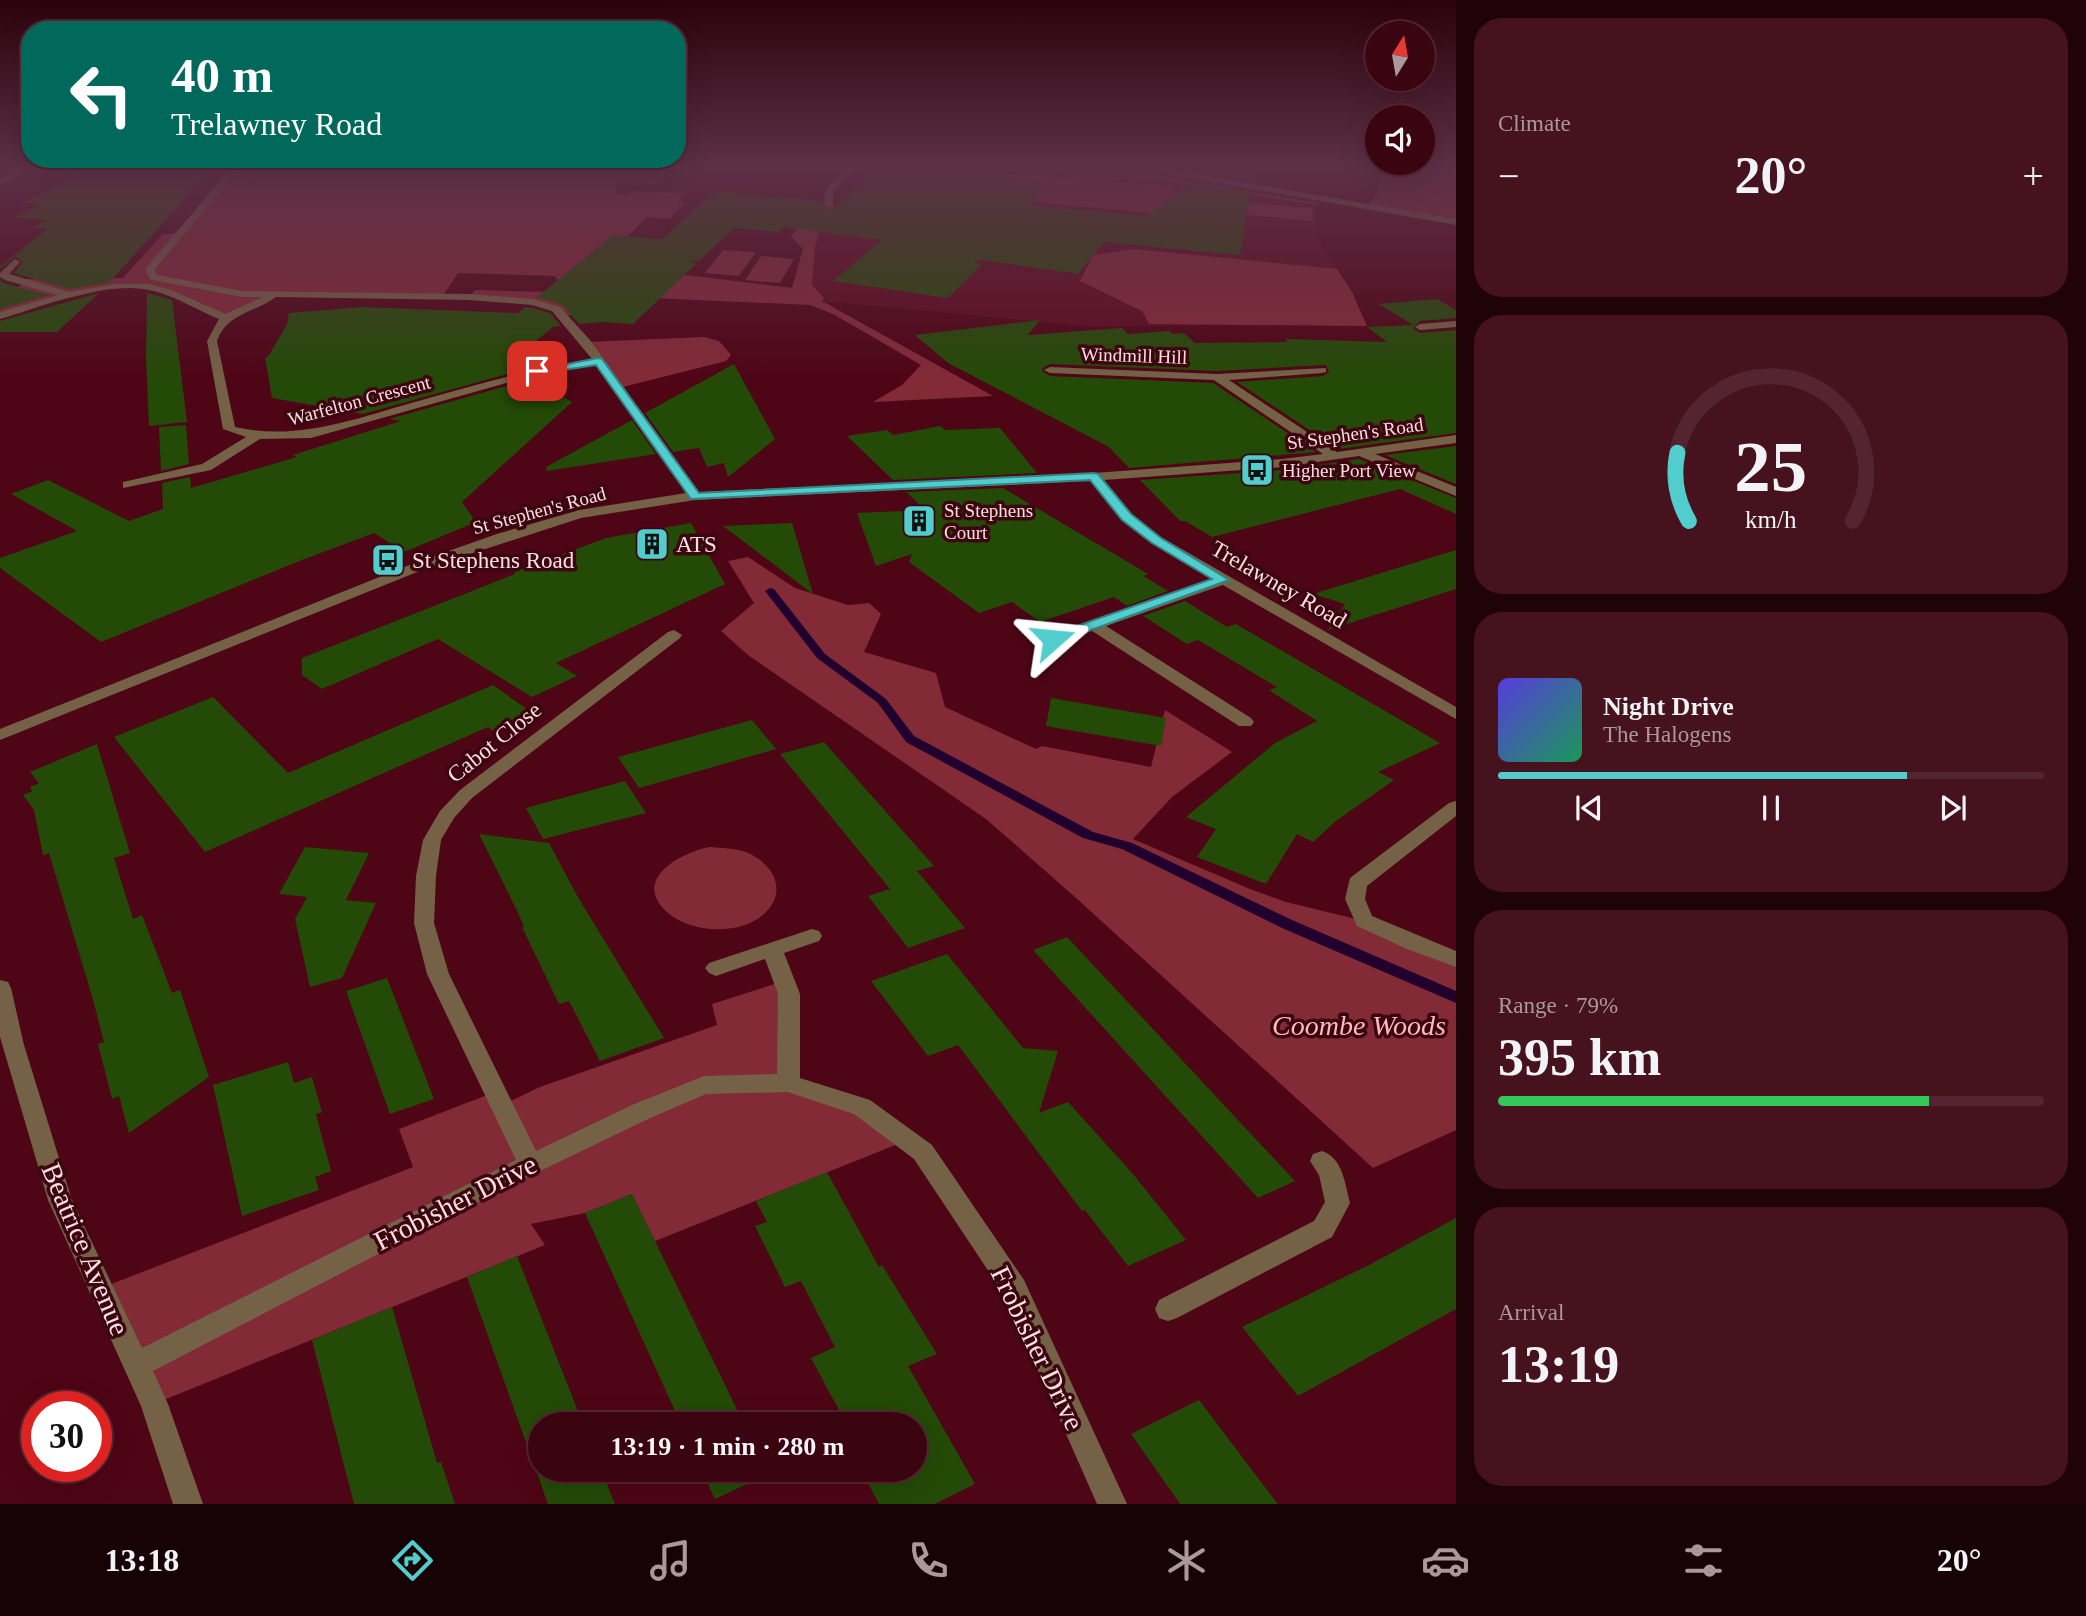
<!DOCTYPE html>
<meta charset="utf-8">
<style>
body{margin:0;font-family:Georgia,serif;background:#45121e;color:#f1f3f6;height:100vh;display:flex;flex-direction:column;font-size:26px;white-space:nowrap}
*{box-sizing:border-box;margin:0}
p{font-size:23px;color:#ab989f}
.icon{flex:none;width:38px;height:38px;fill:none;stroke:currentColor;stroke-width:2;stroke-linecap:round;stroke-linejoin:round}
.map{position:relative;flex:1;overflow:hidden}
.side{display:flex;flex-direction:column;gap:18px;padding:18px;background:#200209;width:630px}
.side>*{flex:none}
.top-card{position:absolute;left:21px;top:21px;width:665px;height:147px;border-radius:28px;box-shadow:0 7px 28px #0002,0 0 0 2px #542530;background:#00695c;color:#fff;overflow:hidden}
.needle{width:46px;rotate:11deg}
.controls{position:absolute;left:1365px;top:21px;display:grid;gap:14px}
.controls a{display:grid;place-items:center;width:70px;height:70px;border-radius:50%;background:#3a0410;box-shadow:0 7px 28px #0002,0 0 0 2px #542530;font-size:35px}
.speed{position:absolute;left:21px;top:1391px;display:flex;gap:14px;font-size:35px;font-weight:700;text-align:center}
.speed>*{display:grid;place-content:center;width:91px;height:91px;border-radius:50%;background:#3a0410;box-shadow:0 7px 28px #0002,0 0 0 2px #542530;line-height:1}
.speed .limit{border:10px solid #d22;background:#fff;color:#111}
.pin{position:absolute;display:grid;place-items:center;width:60px;height:60px;color:#fff;margin:-30px;border-radius:14px;box-shadow:0 4px 10px #0006}
.me{position:absolute;width:77px;margin:-38px;rotate:72deg;stroke-linejoin:round;filter:drop-shadow(0 0 5px #0008)}
.turn{display:flex;align-items:center;gap:24px;height:147px;padding:0 35px;font-size:32px}
.turn .icon{width:91px;height:91px;stroke-width:2.5}
.turn b{display:block;font-size:49px;line-height:60px}
.big{font-size:52px;font-weight:800;line-height:1.1}
.side .widget{flex:1;display:flex;flex-direction:column;justify-content:center;gap:10px;min-width:0;padding:0 24px;border-radius:28px;background:#45121e}
.side .dial{align-items:center;gap:0}
.dial svg{height:182px;overflow:visible;fill:none;stroke:#542530;stroke-width:7;stroke-linecap:round;text-anchor:middle}
.dial text{fill:#f1f3f6;stroke:none}
.song{display:flex;align-items:center;gap:21px}
.cover{width:84px;height:84px;border-radius:10px;background:linear-gradient(135deg,hsl(250 70% 55%),hsl(150 70% 35%))}
.played{height:7px;border-radius:4px;background:linear-gradient(90deg,#52cdcd 75%,#542530 75%)}
.keys{display:flex;justify-content:space-around;direction:ltr}
.heat{display:flex;justify-content:space-between;align-items:center;font-size:38px;direction:ltr}
.charge{height:10px;border-radius:5px;background:linear-gradient(90deg,#34c759 79%,#542530 0)}
.trip{position:absolute;left:528px;top:1412px;width:399px;height:70px;border-radius:35px;background:#3a0410;box-shadow:0 7px 28px #0002,0 0 0 2px #542530;font-weight:800;line-height:70px;text-align:center}
.dock{display:flex;height:112px;justify-content:space-around;align-items:center;background:#170206;color:#ab989f}
.dock .icon{width:49px;height:49px}
.dock .current{color:#52cdcd}
.dock b{font-size:32px;color:#f1f3f6}
main{display:flex;flex:1;min-height:0}
.map>svg:first-child{display:block}
</style>
<main>
<div class="map">
<svg width="1456" height="1504" viewBox="0 0 1456 1504">
<rect width="100%" height="100%" fill="#4e0516"/>
<polygon fill="#5c0b1e" points="1068,168 1190,184 1318,205 1316,236 1352,292 1367,326 1245,324 1094,327 822,301 812,286 815,246 820,230 1011,234 1050,177 1063,178"/>
<g fill="#832a37">
<polygon points="236,168 670,168 655,184 617,183 615,194 629,195 632,191 686,193 677,202 686,203 669,219 647,217 628,236 595,251 580,262 792,288 803,249 791,236 816,202 829,203 846,213 820,230 815,246 812,285 824,298 822,301 993,396 873,402 902,385 921,365 835,315 811,305 585,295 583,312 565,316 533,302 470,297 475,290 550,292 561,284 555,276 458,273 442,297 273,296 225,318 151,287 108,289 0,314 0,306 27,279 123,278 163,234 180,233"/>
<polygon points="1029,168 1055,168 1051,177 1174,187 1162,214 1034,202 1046,183 983,176 986,173 1023,176"/>
<polygon points="1077,168 1132,172 1320,203 1318,205"/>
<polygon points="1380,168 1456,168 1456,222 1366,207 1377,196"/>
<polygon points="1188,197 1313,208 1313,221 1185,209"/>
<polygon points="1134,249 1337,269 1352,292 1367,326 1149,324 1142,311 1080,281 1093,255"/>
<polygon points="723,250 756,252 739,276 705,273"/>
<polygon points="761,256 794,259 780,283 745,280"/>
<polygon points="704,337 719,341 731,355 726,361 619,388 586,342"/>
<polygon points="748,557 795,588 848,605 869,603 881,614 864,652 936,673 945,707 1036,749 1042,746 1151,767 1165,710 1232,752 1172,797 1133,839 1250,889 1286,902 1364,921 1456,959 1456,1130 1373,1168 1075,897 986,819 748,655 721,631 754,603 728,561"/>
<path d="M709,847C722,848 735,848 746,852C771,862 788,888 767,911C744,936 693,934 668,913C630,880 680,853 709,847Z"/>
<polygon points="784,981 788,1082 862,1107 908,1140 655,1241 632,1194 585,1213 531,1224 545,1245 154,1404 101,1288 413,1167 399,1129 495,1092 502,1105 540,1087 717,1025 712,1004"/>
</g>
<g fill="none" stroke-linecap="round" stroke-linejoin="round">
<polygon fill="#21002e" fill-rule="evenodd" points="770,588 774,589 825,654 886,699 914,736 1093,832 1132,843 1292,920 1456,991 1456,1003 1282,928 1122,849 1083,838 906,742 878,703 817,658 765,591"/>
</g>
<g fill="#244a07">
<polygon points="93,168 212,168 109,283 69,289 14,273 23,262 15,256 0,269 0,266 48,229 32,228 47,220 13,218 40,204 21,203"/>
<polygon points="877,168 1012,168 1004,179 1046,183 1032,205 1146,216 1194,181 1251,191 1240,255 1104,242 1078,274 974,259 981,266 948,298 833,281 882,240 784,227 779,232 734,228 699,261 691,260 696,264 633,324 602,322 579,324 562,305 537,297 613,235 662,239 711,194 716,195 716,191 822,201 827,210 835,207 836,202 841,202"/>
<polygon points="1212,168 1255,168 1253,181 1205,173"/>
<polygon points="0,280 4,283 49,295 0,309"/>
<polygon points="99,293 57,332 0,332 0,321"/>
<polygon points="147,293 172,300 187,422 149,426 146,359"/>
<polygon points="1437,299 1456,310 1456,318 1420,321 1413,328 1420,333 1456,330 1456,433 1338,449 1237,382 1323,376 1329,372 1326,365 1217,371 1050,364 1043,368 1042,371 1050,376 1213,383 1316,452 1129,468 1109,447 948,363 915,335 1040,320 1028,335 1122,328 1128,334 1169,331 1173,334 1184,333 1195,343 1287,342 1286,339 1387,342 1367,327 1413,325 1379,304"/>
<polygon points="361,307 518,313 525,307 532,308 550,313 561,326 553,327 507,365 518,371 363,414 272,398 265,357 268,357 287,324 289,313"/>
<polygon points="734,364 775,439 728,477 724,463 707,467 699,448 673,452 645,413"/>
<polygon points="531,379 572,402 462,502 476,522 404,552 374,533 302,560 101,642 0,568 0,558 77,531 11,494 48,480 129,521 163,509 162,483 190,477 191,488 297,457 293,455 401,421 389,419"/>
<polygon points="632,420 656,454 547,471 546,467"/>
<polygon points="186,425 189,464 161,471 159,427"/>
<polygon points="940,426 946,430 1000,428 1037,473 893,480 847,436 887,430 893,435"/>
<polygon points="1456,446 1456,484 1385,455"/>
<polygon points="1359,459 1456,498 1456,514 1400,489 1212,537 1185,521 1180,521 1140,480 1282,470"/>
<polygon points="1003,488 1148,574 1143,576 1168,591 1127,606 1114,597 1040,622 1012,602 979,613 909,562 912,554 876,566 857,513 925,510 906,492"/>
<polygon points="691,523 725,584 556,663 577,676 532,697 438,639 322,689 302,675 302,658 515,574 514,572 606,538"/>
<polygon points="792,523 813,594 723,526"/>
<polygon points="1456,550 1456,589 1328,630 1345,604 1313,594"/>
<polygon points="1185,601 1227,627 1236,624 1440,743 1378,772 1394,780 1336,821 1313,842 1297,834 1266,884 1197,857 1216,829 1186,817 1275,743 1317,721 1269,690 1277,687 1198,640 1187,644 1143,616"/>
<polygon points="493,685 531,712 493,731 488,727 205,852 114,737 213,697 288,773"/>
<polygon points="1051,698 1166,718 1161,746 1046,726"/>
<polygon points="752,720 776,749 639,788 618,757"/>
<polygon points="824,742 934,866 917,871 965,928 908,948 868,896 890,889 780,754"/>
<polygon points="97,744 130,853 114,858 133,919 142,915 172,993 180,990 209,1077 129,1133 119,1096 112,1099 98,1044 104,1042 92,996 49,853 43,855 34,810 23,795 32,791 30,787 39,783 30,772"/>
<polygon points="625,781 646,813 543,839 526,808"/>
<polygon points="479,834 549,843 579,899 664,1038 600,1061 569,1001 559,1004 522,927 524,927 520,917"/>
<polygon points="305,847 369,853 346,900 376,903 342,978 310,987 295,919 307,897 279,894"/>
<polygon points="1067,937 1295,1181 1258,1198 1033,950"/>
<polygon points="947,954 1023,1048 1058,1051 1039,1113 1068,1102 1133,1174 1186,1240 1128,1266 1085,1210 1082,1211 958,1045 928,1056 871,981"/>
<polygon points="387,978 434,1099 390,1114 346,991"/>
<polygon points="288,1062 294,1083 312,1077 322,1112 316,1114 331,1171 315,1177 319,1190 242,1216 213,1085"/>
<polygon points="827,1172 879,1267 882,1265 937,1354 908,1366 975,1484 935,1504 879,1504 861,1470 915,1470 915,1424 837,1424 833,1416 840,1412 811,1358 835,1347 801,1281 785,1287 755,1226 767,1222 756,1201"/>
<polygon points="632,1194 655,1241 744,1424 681,1424 585,1213"/>
<polygon points="1456,1218 1456,1309 1298,1396 1242,1327 1369,1265"/>
<polygon points="517,1256 583,1424 541,1424 541,1470 601,1470 615,1504 548,1504 467,1277"/>
<polygon points="392,1307 437,1463 441,1462 455,1504 354,1504 312,1340"/>
<polygon points="1199,1400 1255,1474 1278,1504 1180,1504 1131,1434"/>
<polygon points="701,1470 766,1470 768,1474 715,1499"/>
</g>
<g fill="none" stroke-linecap="round" stroke-linejoin="round">
<g fill="#746146" fill-rule="evenodd">
<polygon points="22,168 33,168 0,185 0,180"/>
<path d="M231,168H240L155,269L157,275L242,291L470,294L533,299L560,307L590,340L699,492L1094,473L1282,459L1323,454L1214,380L1050,373L1044,370L1050,367L1217,374L1326,368V372L1322,373L1229,380L1337,452L1456,435V443L1375,454L1456,487V496L1359,456L1282,467L1104,480L1132,514L1161,537L1456,707V719L1223,585L1106,626L1251,718L1254,722L1251,726H1239L1092,631L1059,642H1047L1045,639L1047,636L1212,579L1151,543L1122,520L1090,481L695,500L581,518L427,568L0,740V729L417,562L497,534L579,510L686,493L596,365L538,374L311,438L260,439L211,470L123,488V482L202,464L246,437L223,429L207,341L219,319C197,310 177,297 154,291C107,279 45,306 0,319V312L58,295L5,280L0,277V273L15,259L20,262L9,274L69,292L116,284H149L171,290L225,314L263,297H242L153,280L150,279L145,269ZM276,297L470,300L532,305L552,311L592,359C534,368 478,384 422,400C360,417 299,442 235,427L217,341C227,313 254,313 276,297Z"/>
<path d="M849,168H858L833,191V205L826,207C819,188 836,180 849,168Z"/>
<polygon points="1456,321 1456,327 1420,330 1415,327 1420,324"/>
<polygon points="674,630 682,635 680,638 472,798 454,818 441,840 436,876 434,923 449,974 536,1151 632,1105 704,1076 777,1074 778,994 765,959 716,976 709,973 705,968 709,963 812,929 819,931 822,936 819,941 784,953 800,994 800,1078 870,1100 932,1145 1024,1280 1127,1504 1097,1504 1005,1296 914,1159 854,1114 788,1092 706,1094 648,1119 509,1186 153,1371 168,1404 203,1504 173,1504 141,1406 48,1200 0,1037 0,980 8,982 11,988 24,1045 72,1200 142,1348 516,1160 427,974 414,923 416,876 423,840 440,811 460,790 668,632"/>
<polygon points="1456,801 1456,816 1367,886 1365,899 1372,916 1456,951 1456,967 1407,949 1357,926 1345,899 1350,878 1449,803"/>
<path d="M1322,1151C1343,1158 1345,1184 1350,1203L1332,1237L1177,1318L1168,1321L1159,1318L1155,1309L1159,1300L1314,1221L1325,1202L1319,1175L1310,1161L1313,1154Z"/>
</g>
<polygon fill="#746146" fill-rule="evenodd" points="1134,168 1157,168 1218,178 1456,219 1456,225"/>
</g>
<linearGradient id="sky" x2="0" y2="1"><stop stop-color="#2b030c"/><stop offset="0.44" stop-color="#5d3047"/><stop offset="1" stop-color="#5d3047" stop-opacity="0"/></linearGradient>
<rect width="1456" height="379" fill="url(#sky)"/>
<polygon fill="#52cdcd" stroke="#358585" stroke-width="2" points="598,358 602,359 699,493 1094,473 1098,474 1131,514 1161,538 1229,580 1058,642 1048,642 1048,636 1212,579 1152,543 1122,520 1090,480 691,499 596,365 537,374 532,371"/>
<defs>
<symbol id="bus-square" viewBox="-11 -11 22 22"><rect x="-9" y="-9" width="18" height="18" rx="4" fill="#52cdcd" stroke="#3c0610"/><path d="M-5-6H5V4H4V6H2V4H-2V6H-4V4H-5ZM-3.5-4V0h7V-4ZM-3.5 1.2v1.5H-2V1.2ZM2 1.2v1.5H3.5V1.2Z" fill="#111"/></symbol>
<symbol id="building-square" viewBox="-11 -11 22 22"><rect x="-9" y="-9" width="18" height="18" rx="4" fill="#52cdcd" stroke="#3c0610"/><path d="M-4-6H4V6H1V3H-1V6H-4ZM-2.5-4.3h1.7v1.8h-1.7ZM.8-4.3h1.7v1.8H.8ZM-2.5-1h1.7V.8h-1.7ZM.8-1h1.7V.8H.8Z" fill="#111"/></symbol>
</defs>
<g fill-rule="evenodd">
<use href="#bus-square" x="1238" y="451" width="38" height="38"/>
<use href="#building-square" x="900" y="502" width="38" height="38"/>
<use href="#building-square" x="633" y="525" width="38" height="38"/>
<use href="#bus-square" x="369" y="541" width="38" height="38"/>
</g>
<g text-anchor="middle" stroke-width="7" stroke-linejoin="round" paint-order="stroke">
<g font-size="19" fill="#fbdfe0" stroke="#3c0610">
<text transform="translate(1134 355) rotate(2)" y="7">Windmill Hill</text>
<text transform="translate(359 400) rotate(-15)" y="7">Warfelton Crescent</text>
<text transform="translate(1355 433) rotate(-8)" y="7">St Stephen's Road</text>
<text transform="translate(539 510) rotate(-15)" y="7">St Stephen's Road</text>
</g>
<g font-size="19" fill="#fbdfe0" stroke="#3c0610" text-anchor="start">
<text x="1282" y="477">Higher Port View</text>
<text x="944" y="517">St Stephens<tspan x="944" dy="22">Court</tspan></text>
</g>
<g font-size="23" fill="#fbdfe0" stroke="#3c0610" text-anchor="start">
<text x="676" y="552">ATS</text>
<text x="412" y="568">St Stephens Road</text>
</g>
<g font-size="23" fill="#fbdfe0" stroke="#3c0610">
<text transform="translate(1279 584) rotate(30)" y="8">Trelawney Road</text>
<text transform="translate(494 742) rotate(-39)" y="8">Cabot Close</text>
</g>
<g font-size="28" font-style="italic" fill="#fbbabd" stroke="#3c0610">
<text x="1359" y="1035">Coombe Woods</text>
</g>
<g font-size="28" fill="#fbdfe0" stroke="#3c0610">
<text transform="translate(455 1202) rotate(-27)" y="10">Frobisher Drive</text>
<text transform="translate(86 1249) rotate(67)" y="10">Beatrice Avenue</text>
<text transform="translate(1038 1348) rotate(64)" y="10">Frobisher Drive</text>
</g>
</g>
</svg>
<div class="controls">
<a><svg class="needle" viewBox="-14 -14 28 28"><path d="M0-13l5 13h-10z" fill="#e53935"/><path d="M0 13l5-13h-10z" fill="#ab989f"/></svg></a>
<a><svg class="icon" aria-label="sound" viewBox="0 0 24 24"><path d="M4 9h4l5-4v14l-5-4H4zM17 9q2 3 0 6"/></svg></a>
</div>
<div class="speed"><div class="limit">30</div></div>
<div class="pin" style="left:537px;top:371px;background:#d93025"><svg class="icon" aria-label="arrive" viewBox="0 0 24 24"><path d="M6 21V4h12l-3 4 3 4H6"/></svg></div>
<svg class="me" style="left:1053px;top:639px" viewBox="-20 -20 40 40"><path d="M0-17L14 15 0 8-14 15z" fill="#52cdcd" stroke="#fff" stroke-width="4"/></svg>
<div class="trip">13:19 · 1 min · 280 m</div>
<div class="top-card">
<div class="turn"><svg class="icon" aria-label="left" viewBox="0 0 24 24"><path d="M17 20v-9H6M10 6l-5 5 5 5"/></svg><div><b>40 m</b>Trelawney Road</div></div>
</div>
</div>
<section class="side">
<div class="widget"><p>Climate</p>
<div class="heat"><a>−</a><b class="big">20°</b><a>+</a></div>
</div>
<div class="widget dial"><svg viewBox="0 0 100 80">
<path d="M14 69A42 42 0 1 1 86 69"/>
<path d="M14 69A42 42 0 0 1 9 39" stroke="#52cdcd"/>
<text x="50" y="56" font-size="32" font-weight="700">25</text>
<text x="50" y="72" font-size="11">km/h</text>
</svg></div>
<div class="widget">
<div class="song"><i class="cover"></i><div><b>Night Drive</b><p>The Halogens</p></div></div>
<div class="played"></div>
<div class="keys"><svg class="icon" aria-label="previous" viewBox="0 0 24 24"><path d="M18 5L8 12l10 7zM5 5v14"/></svg><svg class="icon" aria-label="pause" viewBox="0 0 24 24"><path d="M8 5v14M16 5v14"/></svg><svg class="icon" aria-label="next" viewBox="0 0 24 24"><path d="M6 5l10 7-10 7zM19 5v14"/></svg></div>
</div>
<div class="widget"><p>Range · 79%</p><b class="big">395 km</b><div class="charge"></div></div>
<div class="widget"><p>Arrival</p><b class="big">13:19</b></div>
</section>
</main>
<nav class="dock">
<b>13:18</b>
<svg class="icon current" aria-label="directions" viewBox="0 0 24 24"><path d="M12 3l9 9-9 9-9-9zM9 14v-3h6M13 9l2 2-2 2"/></svg>
<svg class="icon" aria-label="music" viewBox="0 0 24 24"><path d="M9 18V5l10-2v13"/><circle cx="6" cy="18" r="3"/><circle cx="16" cy="16" r="3"/></svg>
<svg class="icon" aria-label="phone" viewBox="0 0 24 24"><path d="M5 4h4l2 5-3 2q2 4 5 5l2-3 5 2v4C11 20 4 13 5 4z"/></svg>
<svg class="icon" aria-label="climate" viewBox="0 0 24 24"><path d="M12 3v18M4 7l16 10M4 17L20 7"/></svg>
<svg class="icon" aria-label="car" viewBox="0 0 24 24"><path d="M5 17H2v-5l4-1 3-4h7l3 4 3 1v5h-3M9 17h6M6 11h13"/><circle cx="7" cy="17" r="2"/><circle cx="17" cy="17" r="2"/></svg>
<svg class="icon" aria-label="filters" viewBox="0 0 24 24"><path d="M4 7h16M4 17h16"/><circle cx="9" cy="7" r="2"/><circle cx="15" cy="17" r="2"/></svg>
<b>20°</b>
</nav>
